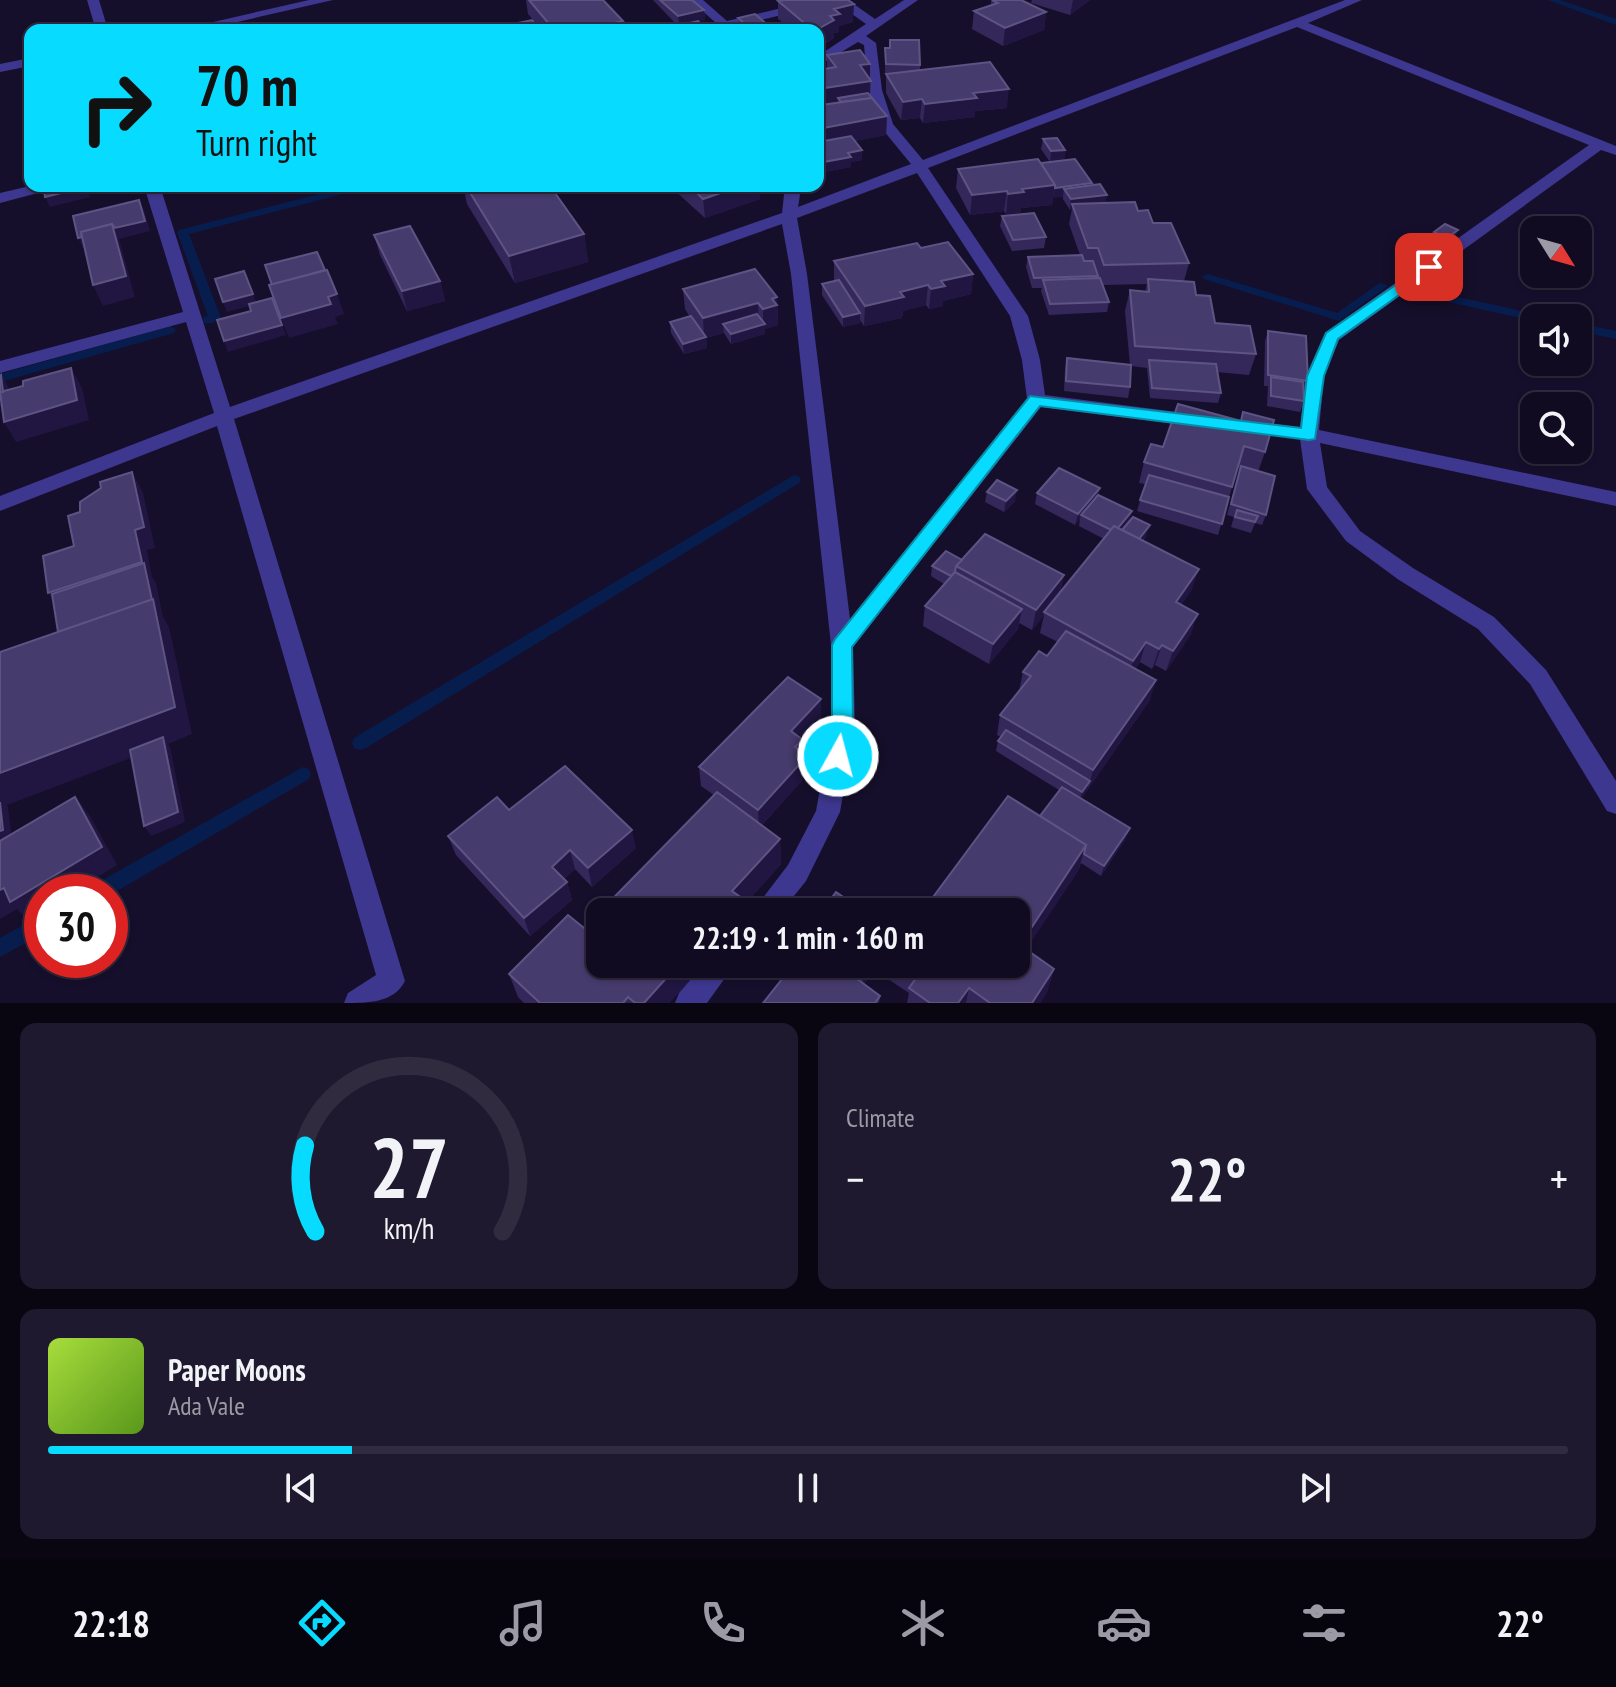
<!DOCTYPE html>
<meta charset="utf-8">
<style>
body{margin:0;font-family:"PT Sans Narrow",sans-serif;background:#1e192e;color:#f1f3f6;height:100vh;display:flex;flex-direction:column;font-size:30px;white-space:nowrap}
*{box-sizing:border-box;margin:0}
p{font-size:26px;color:#9c9ba5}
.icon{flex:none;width:44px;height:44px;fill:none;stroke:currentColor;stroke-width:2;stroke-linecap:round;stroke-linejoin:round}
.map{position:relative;height:1003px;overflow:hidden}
.panel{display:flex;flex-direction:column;gap:20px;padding:20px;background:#090612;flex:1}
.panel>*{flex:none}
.guide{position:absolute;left:24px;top:24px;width:800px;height:168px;border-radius:16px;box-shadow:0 2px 6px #0004,0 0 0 2px #302b3f;background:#07dbff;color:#111;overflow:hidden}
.needle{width:52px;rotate:127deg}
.buttons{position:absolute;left:1520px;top:216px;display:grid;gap:16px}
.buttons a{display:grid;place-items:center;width:72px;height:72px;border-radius:16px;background:#100b21;box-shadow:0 2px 6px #0004,0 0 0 2px #302b3f;font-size:40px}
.speed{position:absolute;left:24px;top:874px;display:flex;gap:16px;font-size:40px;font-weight:700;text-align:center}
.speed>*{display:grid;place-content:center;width:104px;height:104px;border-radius:50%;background:#100b21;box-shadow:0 2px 6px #0004,0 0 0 2px #302b3f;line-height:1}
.speed .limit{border:12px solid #d22;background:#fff;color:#111}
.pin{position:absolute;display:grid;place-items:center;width:68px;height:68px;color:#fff;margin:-34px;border-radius:16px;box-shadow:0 4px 12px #0006}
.me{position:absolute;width:88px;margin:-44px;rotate:7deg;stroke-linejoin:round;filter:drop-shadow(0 0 6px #0008)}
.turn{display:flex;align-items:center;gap:28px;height:168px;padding:0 40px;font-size:36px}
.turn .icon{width:104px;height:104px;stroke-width:2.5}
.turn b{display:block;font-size:56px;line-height:68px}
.big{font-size:60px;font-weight:800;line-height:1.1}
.panel .card{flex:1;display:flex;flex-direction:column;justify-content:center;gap:12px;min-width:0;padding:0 28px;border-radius:16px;background:#1e192e}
.panel .dial{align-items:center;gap:0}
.dial svg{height:208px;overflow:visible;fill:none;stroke:#302b3f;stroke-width:7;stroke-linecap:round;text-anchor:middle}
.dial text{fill:#f1f3f6;stroke:none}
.song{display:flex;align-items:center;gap:24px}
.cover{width:96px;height:96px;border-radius:12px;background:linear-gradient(135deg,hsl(80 70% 55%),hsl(90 70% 35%))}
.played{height:8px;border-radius:4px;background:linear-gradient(90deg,#07dbff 20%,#302b3f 20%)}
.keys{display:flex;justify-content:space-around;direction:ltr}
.heat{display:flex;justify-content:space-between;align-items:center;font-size:44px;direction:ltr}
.panel .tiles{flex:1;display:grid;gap:20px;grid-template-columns:1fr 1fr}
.card:last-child{grid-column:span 2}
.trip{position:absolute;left:586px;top:898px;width:444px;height:80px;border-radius:16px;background:#100b21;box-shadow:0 2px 6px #0004,0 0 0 2px #302b3f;font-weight:800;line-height:80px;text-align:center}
.dock{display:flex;height:128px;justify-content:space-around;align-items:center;background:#06040d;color:#9c9ba5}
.dock .icon{width:56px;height:56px}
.dock .selected{color:#07dbff}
.dock b{font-size:36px;color:#f1f3f6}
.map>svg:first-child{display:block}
</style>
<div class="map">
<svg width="1616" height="1003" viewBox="0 0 1616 1003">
<rect width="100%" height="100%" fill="#160f2c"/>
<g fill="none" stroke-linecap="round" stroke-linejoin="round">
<g fill="#071d4e" fill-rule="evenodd">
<polygon points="1548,0 1560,0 1616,19 1616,25"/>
<polygon points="350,186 367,186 366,188 189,234 221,318 212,323 204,323 202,320 204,317 208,316 177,232 179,230"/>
<polygon points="1208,274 1337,313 1378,284 1382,283 1388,286 1339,321 1204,279 1202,277"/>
<polygon points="1416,288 1536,314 1542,318 1534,318 1534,321 1412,294 1410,292"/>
<polygon points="1578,323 1616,331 1616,339 1578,331"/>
<polygon points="170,326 176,330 174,333 0,382 0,374"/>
<polygon points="794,475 799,477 801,480 799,483 366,748 360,750 354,748 352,743 354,738"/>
<polygon points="303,767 309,769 311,774 309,779 110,895 110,892 89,892 92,886"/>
<polygon points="42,915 42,934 0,957 0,938"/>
</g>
<g fill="#3e378f" fill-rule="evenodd">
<polygon points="87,0 99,0 108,30 96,30"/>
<polygon points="309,0 333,0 202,30 178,30"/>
<path d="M690,0H703L727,21L815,0H848L875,19L904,0H918L866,36L876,43L882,90L893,124L923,160L1345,0H1362L1308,23L1616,146V155L1601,150L1339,340L1324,376L1319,430L1616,492V506L1320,443L1327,487L1360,531L1413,568L1494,617L1546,670L1616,781V814L1607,811L1530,684L1478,629L1399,580L1346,541L1307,489L1300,439L1247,433L1238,427L1247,421L1300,427L1306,376L1325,333L1589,145L1297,27L928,168L1028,316L1040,360L1045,395L1200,415L1209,421L1200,427L1041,407L853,647L855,727L840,812L806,881L781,912H752L788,865L816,811L831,727V645L791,274L782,224L234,419L405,981C394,1003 368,1003 344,1003L348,993L376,975L217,426L0,511V496L214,413L186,322L0,373V361L183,312L144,186H160L230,407L782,213L784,195L781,186H797L800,195L798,207L911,164L879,125L868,90L864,45L858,42L818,66V56L866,24L835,2L720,30H698L716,23ZM917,173L1010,316L1022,360L1027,399L850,619L807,274L797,218Z"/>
<polygon points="30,58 30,66 0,72 0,64"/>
<polygon points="30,186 56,186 53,189 0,203 0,193"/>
<polygon points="704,964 735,964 707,1003 675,1003 679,993"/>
</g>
</g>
<g fill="#34285b">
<polygon points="526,0 603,0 623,21 624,30 542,30 528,14"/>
<polygon points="653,0 692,0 704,10 705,20 678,26"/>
<polygon points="991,0 1046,12 1044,30 1003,46 972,29 974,11 991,5"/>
<polygon points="1032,0 1090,0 1070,15 1031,3"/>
<polygon points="778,1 853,22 839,26 839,32 834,33 834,38 818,48 818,30 742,30 739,27 738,18 772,29 786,25 778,19"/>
<polygon points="885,48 920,65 920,70 1007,108 975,111 975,117 923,123 920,118 901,120 886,93 886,74 888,74 885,74"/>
<polygon points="827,55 871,81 870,96 887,116 886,135 855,141 862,150 862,160 851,162 851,167 818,173 818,108 821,108 818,108 818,70 827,69"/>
<polygon points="1043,139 1065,150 1064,160 1050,162 1041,149"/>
<polygon points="1041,163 1092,183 1091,186 1107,195 1105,203 1138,211 1153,223 1189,263 1184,281 1196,295 1215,323 1256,354 1249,375 1217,372 1221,393 1218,403 1150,398 1147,368 1131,366 1130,387 1128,398 1064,391 1065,369 1067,358 1130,365 1125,311 1130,290 1145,292 1147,284 1103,285 1109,302 1107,312 1049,315 1041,291 1042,288 1032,288 1026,267 1028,257 1080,255 1069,224 1072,209 1070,210 1063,199 1063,197 1053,197 1052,205 1021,208 1021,212 1006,214 1004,211 970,215 956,188 958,169"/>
<polygon points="462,186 550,186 584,234 588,262 515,283 467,204 464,190"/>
<polygon points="673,186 759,186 760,199 705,218 673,189"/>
<polygon points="1002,216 1046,237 1044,248 1012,251 1000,226"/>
<polygon points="1458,230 1453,240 1443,248 1430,242 1434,232"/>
<polygon points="374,235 440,281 445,301 407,311 380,255"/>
<polygon points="921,248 973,274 971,294 943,301 943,306 929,309 926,305 903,311 902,318 864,326 860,320 860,323 843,327 822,295 822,284 834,281 834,261"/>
<polygon points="683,289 777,297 778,325 765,329 765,334 731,344 724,333 706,338 707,348 684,354 671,333 670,322 690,317 685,309"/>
<polygon points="1268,331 1308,381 1303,392 1304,401 1300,412 1267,406 1268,386 1264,386 1265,341"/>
<polygon points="1178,404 1265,452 1258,472 1266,515 1262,525 1255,523 1251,533 1231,527 1234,517 1227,515 1240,468 1238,467 1218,535 1137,511 1145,484 1139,483 1144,462 1163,447"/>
<polygon points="987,492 1015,501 1004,512 985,502"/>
<polygon points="1037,493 1099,495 1146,536 1143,541 1192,589 1181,605 1191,634 1166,671 1155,665 1152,669 1140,662 1135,669 1150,700 1081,799 1126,838 1101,876 1081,863 1078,871 1026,949 1054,969 1047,992 1040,1003 907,1003 909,993 888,979 890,964 1016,964 1040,816 1059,790 996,751 998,741 1001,737 997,735 1000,715 1019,691 1023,672 1047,656 1058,642 1040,633 1044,615 1032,630 1019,623 1018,629 989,664 923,626 925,606 944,584 931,576 932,566 962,560 1064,575 1060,593 1104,539 1079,526 1080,519 1075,525 1035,504"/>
<polygon points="821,699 821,718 802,739 807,775 762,825 780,839 781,864 740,910 600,964 704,964 669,1003 524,1003 518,997 509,974 584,928 714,795 701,786 699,767"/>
<polygon points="509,810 636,848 592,887 575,869 564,879 567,882 572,900 530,936 456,855 448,836"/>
<polygon points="794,964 878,964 864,984 880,996 879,1003 763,1003"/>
</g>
<g fill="#201641">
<polygon points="1073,0 1090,0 1070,15"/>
<polygon points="854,4 853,22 839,26 839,32 834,33 834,38 818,48 818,29 830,16 834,9"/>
<polygon points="704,10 705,20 679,26 678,16"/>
<polygon points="1046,12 1044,30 1003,46 1005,28"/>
<polygon points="623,21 624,30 583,30"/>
<polygon points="870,64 870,99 838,98 838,104 821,105 821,107 818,108 818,89 860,65"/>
<polygon points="1009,89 1007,108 975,111 975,117 923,123 925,104 973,93"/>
<polygon points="922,99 920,118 901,120 903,102"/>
<polygon points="887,116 886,135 818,148 818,129"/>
<polygon points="862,150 862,160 851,162 851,167 818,173 818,163 848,153"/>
<polygon points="1065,150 1064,160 1050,162 1051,151"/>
<polygon points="1092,183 1090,193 1064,189 1063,197 1053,198 1055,188"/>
<polygon points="1055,185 1052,205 1021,208 1021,212 1006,214 1008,194 1022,189"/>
<polygon points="85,186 88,186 90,197 50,207 45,197"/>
<polygon points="659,186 671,186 659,190"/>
<polygon points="741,186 759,186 760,199 705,218 703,199"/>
<polygon points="1007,191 1004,211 970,215 972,195"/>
<polygon points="1107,195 1105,205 1072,204 1072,209 1070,210 1071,199"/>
<polygon points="139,200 144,210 150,231 119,239 135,297 103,306 93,285 116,239 83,248 78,238"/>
<polygon points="1458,230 1453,240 1443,248 1447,238"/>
<polygon points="584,234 588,262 515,283 509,256"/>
<polygon points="244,271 257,304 227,312 223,302"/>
<polygon points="973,274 971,294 943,301 943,306 929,309 931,289 941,281"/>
<polygon points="440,281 445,301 407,311 402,291"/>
<polygon points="928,285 926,305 903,311 902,318 864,326 865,306 900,292"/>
<polygon points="337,294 344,314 335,317 338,324 289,338 281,318 328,297"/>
<polygon points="777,297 778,325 765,329 765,334 731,344 731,334 763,324 763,309 772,299"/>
<polygon points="758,303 759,323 723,324 724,333 706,338 707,348 684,354 683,344 704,337 703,318"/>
<polygon points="860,313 860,323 843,327 843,317"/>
<polygon points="282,325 286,335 228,352 224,341"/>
<polygon points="71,368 82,388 89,420 16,442 4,422"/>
<polygon points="1,375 8,386 10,404 0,407"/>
<polygon points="132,472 143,493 155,548 147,550 152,577 156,583 163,617 169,627 192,734 168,744 170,747 185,822 151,836 144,826 165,745 7,805 8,807 12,840 0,846 0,773 175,707 62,613 48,593 135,530"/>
<polygon points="1100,488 1098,499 1081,515 1080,519 1075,525 1078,514"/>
<polygon points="1017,490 1015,501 1004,512 1006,501"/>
<polygon points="1132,511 1129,522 1119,534 1115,532"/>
<polygon points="1150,525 1146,536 1133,553 1136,542"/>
<polygon points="1199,569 1192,589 1169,622 1176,602"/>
<polygon points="1064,575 1059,595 1044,612 1044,615 1032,630 1036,610"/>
<polygon points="1022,609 1018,629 989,664 993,644"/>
<polygon points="1198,614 1191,634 1166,671 1173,651"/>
<polygon points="1146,642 1140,662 1127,681 1133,661"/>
<polygon points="1162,645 1155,665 1152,669 1159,649"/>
<polygon points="1156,680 1150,700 1088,789 1093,770"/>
<polygon points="821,699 821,718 791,750 791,731"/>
<polygon points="803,740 803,759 795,747"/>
<polygon points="807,756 807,775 759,828 758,810"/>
<polygon points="1090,781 1087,791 1079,802 1082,792"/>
<polygon points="75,797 90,816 117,865 73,892 42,892 42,911 28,920 17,909 0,919 0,890"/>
<polygon points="1130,828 1126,838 1101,876 1104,866"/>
<polygon points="632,830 636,848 592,887 588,868"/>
<polygon points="780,839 781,864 740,910 741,912 725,912 732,891"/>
<polygon points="1086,845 1078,871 1013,969 1020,945"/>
<polygon points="570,850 575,869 557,885 552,867"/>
<polygon points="567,882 572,900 530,936 524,918"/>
<polygon points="679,964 704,964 669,1003 644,1003"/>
<polygon points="873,964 878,964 863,985 863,976"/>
<polygon points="1054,969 1047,992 1040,1003 1032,1003"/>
<polygon points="969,988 966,1003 958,1003"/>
</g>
<g fill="#463b6d" stroke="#5e5484" stroke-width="2">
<polygon points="529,0 603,0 623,21 583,30 554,30"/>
<polygon points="660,0 692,0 704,10 678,16"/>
<polygon points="785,0 848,0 854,4 834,9 840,14 830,16 834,20 818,29 808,26 778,1"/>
<polygon points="992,0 1021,0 1046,12 1005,28 974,11 998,3"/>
<polygon points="755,14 772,29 793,24 800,30 752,30 738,18"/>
<polygon points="532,20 540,30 506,30 503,26"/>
<polygon points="698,21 706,30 659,30"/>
<polygon points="890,40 919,40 920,65 886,64 885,48 890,48"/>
<polygon points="860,50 870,64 860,65 871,81 818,89 818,70 836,67 827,55"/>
<polygon points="990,62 1009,89 973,93 977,98 925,104 922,99 903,102 886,74"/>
<polygon points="868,93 872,98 841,102 838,98"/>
<polygon points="872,98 887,116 818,129 818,108 823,107 821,105"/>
<polygon points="851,136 862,150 848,153 851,157 818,163 818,142"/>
<polygon points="1057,138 1065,150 1051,151 1043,139"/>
<polygon points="1038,159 1055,185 1022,189 1024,192 1008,194 1007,191 972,195 958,169"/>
<polygon points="1075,159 1092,183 1055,188 1055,185 1041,163"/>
<polygon points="1100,184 1107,195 1071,199 1064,189"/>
<polygon points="43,186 85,186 86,187 45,197"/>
<polygon points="466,186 550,186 584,234 509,256"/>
<polygon points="690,186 741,186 703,199"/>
<polygon points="139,200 145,221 115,228 112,224 81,232 82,237 78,238 73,216"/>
<polygon points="1135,202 1138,211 1148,210 1153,223 1171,223 1189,263 1104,265 1098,248 1088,248 1072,204"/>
<polygon points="1034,213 1046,237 1013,240 1002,216"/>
<polygon points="112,224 126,276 93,285 81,232"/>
<polygon points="1445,224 1458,230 1447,238 1434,232"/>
<polygon points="410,226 440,281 402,291 374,235"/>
<polygon points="948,242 973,274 941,281 945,286 931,289 928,285 900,292 904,297 865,306 834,261 917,243 921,248"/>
<polygon points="317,252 325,270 272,285 265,265"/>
<polygon points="1082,255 1084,261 1093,261 1098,276 1034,278 1028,257"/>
<polygon points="755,269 777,297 772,299 777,305 763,309 758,303 703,318 683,289"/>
<polygon points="327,270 337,294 328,297 331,304 281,318 269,285"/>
<polygon points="244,271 253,294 223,302 215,279"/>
<polygon points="1100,278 1109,302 1050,304 1043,280"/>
<polygon points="1148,279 1194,282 1196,295 1210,296 1215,323 1250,326 1256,354 1135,346 1130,290 1149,292"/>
<polygon points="839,280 860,313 843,317 822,284"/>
<polygon points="272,298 282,325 224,341 217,320 251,311 249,304"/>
<polygon points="757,314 765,324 731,334 723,324"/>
<polygon points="691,316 706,337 683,344 670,322"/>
<polygon points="1268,331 1306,336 1308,381 1268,375"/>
<polygon points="1067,358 1131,365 1130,387 1066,381"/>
<polygon points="1149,360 1216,364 1221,393 1152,388"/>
<polygon points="71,368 77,400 4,422 0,392 23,386 23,381"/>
<polygon points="1,375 3,392 0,392 0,376"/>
<polygon points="1271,377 1303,382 1304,401 1271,396"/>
<polygon points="1178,404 1241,421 1243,412 1274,420 1265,452 1244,446 1232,487 1144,462 1151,444 1163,447"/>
<polygon points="1241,466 1275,476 1266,515 1231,504"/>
<polygon points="1059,468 1100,488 1078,514 1037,493"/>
<polygon points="132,472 144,527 135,530 142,562 48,593 43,556 74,546 68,516 80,512 80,502 101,488 100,482"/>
<polygon points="1149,475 1229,497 1222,524 1140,500"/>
<polygon points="997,480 1017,490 1006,501 987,492"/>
<polygon points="1098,495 1132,511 1118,528 1114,526 1111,530 1081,515"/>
<polygon points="1237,510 1258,516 1255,522 1235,517"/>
<polygon points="1133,517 1150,525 1139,539 1122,530"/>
<polygon points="1114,526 1199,569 1176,602 1198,614 1173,651 1162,645 1159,649 1146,642 1133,661 1044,612"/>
<polygon points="985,534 1064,575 1036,610 956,566"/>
<polygon points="946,551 962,560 956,566 955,572 951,576 932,566"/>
<polygon points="144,563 152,600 58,632 52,594"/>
<polygon points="955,572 1022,609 993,644 925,606"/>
<polygon points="153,599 175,707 0,773 0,652"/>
<polygon points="1066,631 1156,680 1093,770 1000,715 1031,676 1023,672 1039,651 1047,656"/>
<polygon points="788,677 821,699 791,731 803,740 795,747 807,756 758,810 699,767"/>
<polygon points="1006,730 1090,781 1082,792 998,741"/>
<polygon points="163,737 178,812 144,826 130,750"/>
<polygon points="565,766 632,830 588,868 570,850 552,867 567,882 524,918 448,836 497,797 509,810"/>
<polygon points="1062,787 1130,828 1104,866 1084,854 1086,845 1040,816"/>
<polygon points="717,792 780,839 732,891 739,896 725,912 600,912 600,964 679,964 644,1003 635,1003 628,997 623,1003 540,1003 509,974 568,915 584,928"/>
<polygon points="1008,796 1086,845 1020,945 1054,969 1032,1003 990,1003 969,988 958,1003 930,1003 909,988 919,974 904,964 1016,964 1016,912 922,912"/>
<polygon points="75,797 102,847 10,902 4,888 0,890 0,841"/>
<polygon points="0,802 3,830 0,831"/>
<polygon points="836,892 865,912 821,912"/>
<polygon points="794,964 837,964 880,996 875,1003 763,1003"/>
<polygon points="847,964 873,964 863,976"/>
</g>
<polygon fill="#07dbff" stroke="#058ea6" stroke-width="2" points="1429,262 1436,267 1434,270 1338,339 1324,376 1315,439 1309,440 1040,406 852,647 853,727 846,762 838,765 830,762 827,756 832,727 832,645 835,639 1030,396 1301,428 1307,376 1326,333"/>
</svg>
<div class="buttons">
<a><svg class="needle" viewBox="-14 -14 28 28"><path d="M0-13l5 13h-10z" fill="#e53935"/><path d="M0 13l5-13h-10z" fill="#9c9ba5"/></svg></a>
<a><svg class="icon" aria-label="sound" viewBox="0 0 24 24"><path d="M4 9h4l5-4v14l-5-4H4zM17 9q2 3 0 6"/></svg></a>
<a><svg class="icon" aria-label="search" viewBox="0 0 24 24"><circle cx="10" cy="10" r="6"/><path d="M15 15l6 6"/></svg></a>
</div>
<div class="speed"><div class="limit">30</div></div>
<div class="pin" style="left:1429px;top:267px;background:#d93025"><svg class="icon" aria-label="arrive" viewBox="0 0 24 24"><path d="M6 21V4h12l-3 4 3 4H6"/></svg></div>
<svg class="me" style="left:838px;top:756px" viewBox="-20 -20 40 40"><circle r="17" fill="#07dbff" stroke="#fff" stroke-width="3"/><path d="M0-11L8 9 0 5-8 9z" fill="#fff"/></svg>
<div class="trip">22:19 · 1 min · 160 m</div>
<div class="guide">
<div class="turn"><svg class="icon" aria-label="right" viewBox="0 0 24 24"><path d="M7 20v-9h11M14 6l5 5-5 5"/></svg><div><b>70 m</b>Turn right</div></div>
</div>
</div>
<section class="panel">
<div class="tiles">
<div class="card dial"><svg viewBox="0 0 100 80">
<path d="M14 69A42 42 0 1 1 86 69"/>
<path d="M14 69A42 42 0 0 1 10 36" stroke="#07dbff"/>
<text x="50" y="56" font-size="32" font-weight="700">27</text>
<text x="50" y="72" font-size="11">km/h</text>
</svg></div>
<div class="card"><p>Climate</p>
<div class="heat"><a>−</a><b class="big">22°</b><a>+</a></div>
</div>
<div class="card">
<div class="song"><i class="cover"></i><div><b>Paper Moons</b><p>Ada Vale</p></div></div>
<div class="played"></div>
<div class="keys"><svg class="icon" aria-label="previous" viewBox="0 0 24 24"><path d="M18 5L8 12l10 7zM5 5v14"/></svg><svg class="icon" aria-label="pause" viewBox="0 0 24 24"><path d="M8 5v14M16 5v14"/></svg><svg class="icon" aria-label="next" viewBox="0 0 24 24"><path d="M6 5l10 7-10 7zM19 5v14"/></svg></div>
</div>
</div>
</section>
<nav class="dock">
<b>22:18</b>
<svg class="icon selected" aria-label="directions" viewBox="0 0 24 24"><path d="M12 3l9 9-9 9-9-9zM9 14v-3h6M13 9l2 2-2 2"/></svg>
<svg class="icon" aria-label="music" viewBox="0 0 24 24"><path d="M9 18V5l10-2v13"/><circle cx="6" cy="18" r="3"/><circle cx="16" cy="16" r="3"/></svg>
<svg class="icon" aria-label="phone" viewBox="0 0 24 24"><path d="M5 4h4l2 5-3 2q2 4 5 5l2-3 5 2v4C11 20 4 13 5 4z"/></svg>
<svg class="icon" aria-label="climate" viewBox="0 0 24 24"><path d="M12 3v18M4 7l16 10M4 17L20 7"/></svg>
<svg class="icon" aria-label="car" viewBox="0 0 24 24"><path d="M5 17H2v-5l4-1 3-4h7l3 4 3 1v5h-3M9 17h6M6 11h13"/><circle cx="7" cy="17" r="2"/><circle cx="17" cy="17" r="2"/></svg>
<svg class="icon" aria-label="filters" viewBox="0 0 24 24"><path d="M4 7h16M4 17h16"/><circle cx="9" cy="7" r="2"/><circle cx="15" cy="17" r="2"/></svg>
<b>22°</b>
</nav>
